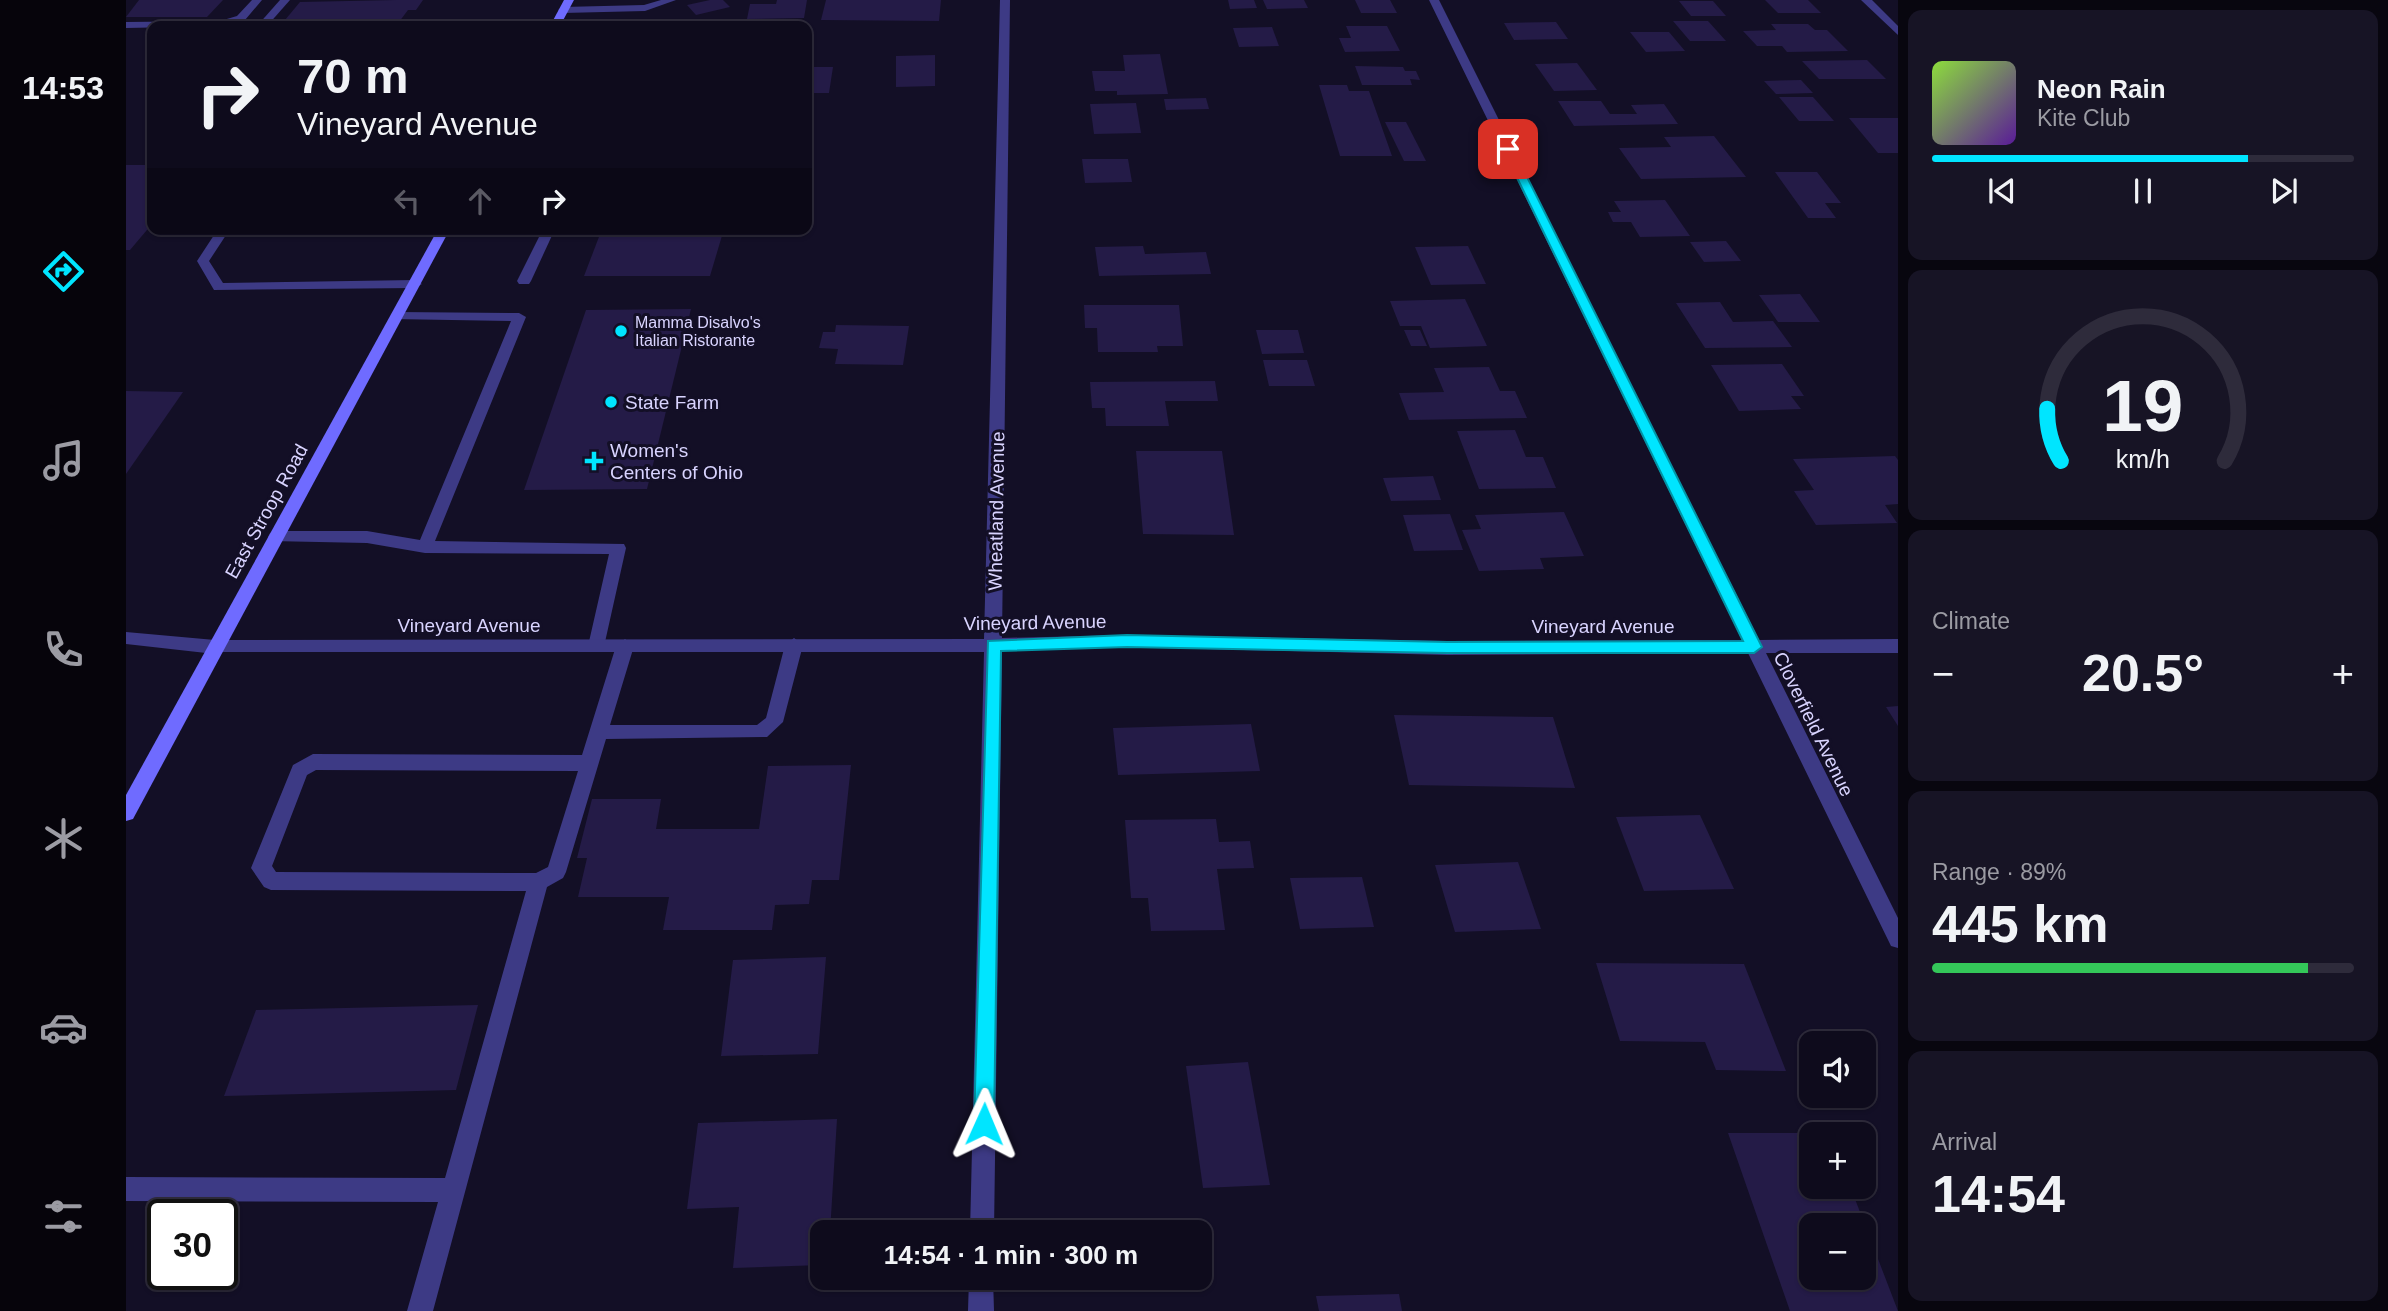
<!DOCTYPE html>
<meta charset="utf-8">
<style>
body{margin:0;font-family:Arial,sans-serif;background:#171425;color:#f1f3f6;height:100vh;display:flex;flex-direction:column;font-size:26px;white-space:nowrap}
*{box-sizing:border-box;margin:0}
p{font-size:23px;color:#9b9ba3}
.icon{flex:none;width:38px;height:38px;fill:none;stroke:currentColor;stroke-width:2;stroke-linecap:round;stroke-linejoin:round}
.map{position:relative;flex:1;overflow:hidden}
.side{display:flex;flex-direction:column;gap:10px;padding:10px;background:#08060f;width:490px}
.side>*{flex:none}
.hud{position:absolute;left:21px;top:21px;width:665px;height:214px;border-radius:14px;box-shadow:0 2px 5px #0004,0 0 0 2px #2e2b3b;background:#0e0b1c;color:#f1f3f6;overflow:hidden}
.tools{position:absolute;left:1673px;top:1031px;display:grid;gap:14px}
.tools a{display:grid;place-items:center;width:77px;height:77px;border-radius:14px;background:#0e0b1c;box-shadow:0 2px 5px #0004,0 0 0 2px #2e2b3b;font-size:35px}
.speed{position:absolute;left:21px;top:1199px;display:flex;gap:14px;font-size:35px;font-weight:700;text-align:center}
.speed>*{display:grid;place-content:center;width:91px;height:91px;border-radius:50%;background:#0e0b1c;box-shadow:0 2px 5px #0004,0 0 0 2px #2e2b3b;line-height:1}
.speed .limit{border:4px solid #111;border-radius:10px;background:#fff;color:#111}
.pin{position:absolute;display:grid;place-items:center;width:60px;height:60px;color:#fff;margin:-30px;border-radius:14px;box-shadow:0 4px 10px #0006}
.me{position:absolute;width:77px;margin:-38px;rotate:1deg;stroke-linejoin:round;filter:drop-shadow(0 0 5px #0008)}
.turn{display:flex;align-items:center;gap:24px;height:147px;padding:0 35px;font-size:32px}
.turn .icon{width:91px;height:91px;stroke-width:2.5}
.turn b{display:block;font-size:49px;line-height:60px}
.lanes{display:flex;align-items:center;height:66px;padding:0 35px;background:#0003;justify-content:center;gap:35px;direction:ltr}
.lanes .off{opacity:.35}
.big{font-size:52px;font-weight:700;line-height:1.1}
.side .widget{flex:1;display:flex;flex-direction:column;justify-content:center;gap:10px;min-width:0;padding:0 24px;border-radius:14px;background:#171425}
.side .dial{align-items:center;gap:0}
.dial svg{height:182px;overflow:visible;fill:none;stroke:#2e2b3b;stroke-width:7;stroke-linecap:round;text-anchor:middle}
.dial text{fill:#f1f3f6;stroke:none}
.song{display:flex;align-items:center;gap:21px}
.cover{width:84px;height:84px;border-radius:10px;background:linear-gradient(135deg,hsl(90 70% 55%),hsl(270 70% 35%))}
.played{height:7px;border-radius:4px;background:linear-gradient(90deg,#00e5ff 75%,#2e2b3b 75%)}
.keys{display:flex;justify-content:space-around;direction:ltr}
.heat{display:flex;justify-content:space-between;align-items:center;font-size:38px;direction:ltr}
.charge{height:10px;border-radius:5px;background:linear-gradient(90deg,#34c759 89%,#2e2b3b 0)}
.trip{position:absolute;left:684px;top:1220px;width:402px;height:70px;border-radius:14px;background:#0e0b1c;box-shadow:0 2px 5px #0004,0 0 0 2px #2e2b3b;font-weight:700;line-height:70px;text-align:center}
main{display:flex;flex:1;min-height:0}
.tabs{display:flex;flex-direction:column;width:126px;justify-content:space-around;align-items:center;background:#06040b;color:#9b9ba3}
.tabs .icon{width:49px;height:49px}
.tabs .on{color:#00e5ff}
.tabs b{font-size:32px;color:#f1f3f6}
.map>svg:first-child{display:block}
</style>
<main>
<nav class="tabs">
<b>14:53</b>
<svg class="icon on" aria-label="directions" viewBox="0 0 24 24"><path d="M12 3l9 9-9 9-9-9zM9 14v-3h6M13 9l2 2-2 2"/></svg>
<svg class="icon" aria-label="music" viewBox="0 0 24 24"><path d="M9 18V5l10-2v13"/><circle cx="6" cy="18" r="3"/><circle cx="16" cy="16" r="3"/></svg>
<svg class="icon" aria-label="phone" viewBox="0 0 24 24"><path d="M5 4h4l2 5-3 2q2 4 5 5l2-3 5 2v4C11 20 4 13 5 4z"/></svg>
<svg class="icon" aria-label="climate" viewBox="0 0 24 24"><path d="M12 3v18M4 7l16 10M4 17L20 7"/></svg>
<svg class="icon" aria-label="car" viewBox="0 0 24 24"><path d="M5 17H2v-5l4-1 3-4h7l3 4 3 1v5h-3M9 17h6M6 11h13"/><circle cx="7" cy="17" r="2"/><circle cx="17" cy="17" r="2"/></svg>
<svg class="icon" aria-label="filters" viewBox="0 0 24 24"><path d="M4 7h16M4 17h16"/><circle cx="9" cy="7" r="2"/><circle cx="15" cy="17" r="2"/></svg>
</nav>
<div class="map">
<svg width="1772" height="1311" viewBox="0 0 1772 1311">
<rect width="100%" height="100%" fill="#130f26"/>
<g fill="#241b47" fill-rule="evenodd">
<polygon points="13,0 97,0 81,17 0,17"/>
<polygon points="270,0 297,0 290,10 282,10 270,26 154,26 174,2"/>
<polygon points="584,0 597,0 604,7 570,15 561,5"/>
<polygon points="651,0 681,0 678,18 621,19 624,4 650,4"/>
<polygon points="700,0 815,0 813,21 695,20"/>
<polygon points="1102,0 1128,0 1131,8 1104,9"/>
<polygon points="1137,0 1178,0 1182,8 1141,9"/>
<polygon points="1229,0 1264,0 1271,13 1235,13"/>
<polygon points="1639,0 1682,0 1695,13 1652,13"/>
<polygon points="1553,1 1587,1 1600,16 1565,16"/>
<polygon points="1547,21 1582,21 1600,41 1564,41"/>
<polygon points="1430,22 1442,39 1388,40 1378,23"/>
<polygon points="1645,24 1682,24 1689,30 1701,30 1722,51 1661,52 1656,46 1631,46 1617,31 1650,30"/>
<polygon points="1220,26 1261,26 1274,51 1219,52 1213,38 1225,38"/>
<polygon points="1146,27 1153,46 1113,47 1107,28"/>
<polygon points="1504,32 1543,32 1559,51 1520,52"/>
<polygon points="1034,54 1042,94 991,95 991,91 969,91 966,71 999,71 997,55"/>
<polygon points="809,55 809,86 770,87 770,56"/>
<polygon points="1741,60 1760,79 1693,79 1676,61"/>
<polygon points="1451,63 1471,90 1428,91 1409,64"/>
<polygon points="1229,66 1277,67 1279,71 1290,71 1294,80 1284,79 1286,85 1236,85"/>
<polygon points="681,67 707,67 703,93 681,93"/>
<polygon points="1675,80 1687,93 1650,94 1638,81"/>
<polygon points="1193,85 1221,85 1223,91 1243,91 1266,156 1214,156"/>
<polygon points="1653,97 1687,97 1708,121 1673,121"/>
<polygon points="1080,98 1083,109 1040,110 1038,99"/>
<polygon points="1432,101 1475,101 1484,114 1511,114 1505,105 1538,104 1552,124 1448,126"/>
<polygon points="1010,103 1015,133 968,134 964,104"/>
<polygon points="1723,118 1772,118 1772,153 1752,153"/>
<polygon points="1259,122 1280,122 1300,161 1278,161"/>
<polygon points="1588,136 1620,177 1515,179 1493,148 1545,147 1538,137"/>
<polygon points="956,159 1002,159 1006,182 959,183"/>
<polygon points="0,165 26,165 26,224 4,250 0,250"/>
<polygon points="1649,172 1691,172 1715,203 1699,203 1710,218 1682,218"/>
<polygon points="1539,200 1564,236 1514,237 1505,222 1487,222 1482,212 1495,212 1488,201"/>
<polygon points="476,229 598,229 584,276 458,276"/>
<polygon points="1600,241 1615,261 1578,262 1564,242"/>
<polygon points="1017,246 1019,254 1080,252 1085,274 973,276 969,247"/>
<polygon points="1342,246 1360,284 1305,285 1289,247"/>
<polygon points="1674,294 1694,322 1652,322 1633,295"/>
<polygon points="1339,299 1361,346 1304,348 1295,326 1274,326 1264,301"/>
<polygon points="1594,302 1607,322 1647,321 1666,347 1579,348 1550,303"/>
<polygon points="958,305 1053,305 1057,346 1031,346 1032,352 972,352 971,328 959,328"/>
<polygon points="565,309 521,489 398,490 460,310"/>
<polygon points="710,325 783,326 777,365 709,364 712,349 693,348 697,332 709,332"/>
<polygon points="1130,330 1172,330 1178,353 1136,354"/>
<polygon points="1278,330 1294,330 1301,346 1285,346"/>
<polygon points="1137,360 1181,360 1189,386 1143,386"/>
<polygon points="1656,364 1678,396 1665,396 1675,409 1613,411 1585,365"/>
<polygon points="1363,367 1374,391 1389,391 1401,418 1283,420 1273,393 1318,392 1308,368"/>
<polygon points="1089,381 1092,401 1039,401 1043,426 980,426 979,408 966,408 964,382"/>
<polygon points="0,391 57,392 0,474"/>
<polygon points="1389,430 1400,457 1417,457 1430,488 1353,489 1331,431"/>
<polygon points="1010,451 1096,451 1108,535 1017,534"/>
<polygon points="1769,456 1772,460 1772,504 1759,505 1771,523 1690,525 1668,491 1688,490 1667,459"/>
<polygon points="1307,476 1315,500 1265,501 1257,478"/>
<polygon points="1438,512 1458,556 1414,558 1418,569 1353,571 1336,530 1355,529 1349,515"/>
<polygon points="1324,514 1337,550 1288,551 1277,515"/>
<polygon points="1772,706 1772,726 1760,707"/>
<polygon points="1268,715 1427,717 1449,788 1283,785"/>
<polygon points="1125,724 1134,771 992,775 987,728"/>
<polygon points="725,765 713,880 686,880 683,904 649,905 646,930 537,930 543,897 452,897 461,858 451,858 466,799 535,799 530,829 633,829 642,766"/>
<polygon points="1574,815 1608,889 1518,891 1490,817"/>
<polygon points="1090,819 1093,842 1124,841 1128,868 1091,869 1099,930 1025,931 1022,898 1005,898 999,820"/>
<polygon points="1392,862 1415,929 1329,932 1309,865"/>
<polygon points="1236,877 1248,927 1174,929 1164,878"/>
<polygon points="700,957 692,1054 595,1056 607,960"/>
<polygon points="1470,963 1618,964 1660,1071 1590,1070 1579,1042 1494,1041"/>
<polygon points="352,1005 330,1090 98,1096 130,1010"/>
<polygon points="1122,1062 1144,1185 1077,1188 1060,1066"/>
<polygon points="711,1119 704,1232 696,1232 696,1265 607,1268 613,1207 561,1209 572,1123"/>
<path d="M1602,1133H1685V1186H1712L1717,1199H1729L1772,1311H1664ZM1685,1225H1738V1278H1685Z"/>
<polygon points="1273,1294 1276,1311 1193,1311 1190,1296"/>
</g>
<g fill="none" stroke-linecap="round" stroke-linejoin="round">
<g fill="#3d3a85" fill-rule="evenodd">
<polygon points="126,0 136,0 119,20 98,26 0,28 0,22 94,21 111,16"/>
<polygon points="154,0 164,0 141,26 131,26"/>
<polygon points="535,0 550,0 519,11 437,13 432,10 437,7 518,5"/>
<polygon points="92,229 104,229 83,261 97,283 289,280 296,284 289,288 88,290 71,261"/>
<polygon points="417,229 429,229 405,281 403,284 393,284 391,281"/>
<polygon points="271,312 393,313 400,317 309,541 498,544 500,548 477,651 465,651 462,646 483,554 299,553 241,543 144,541 142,537 144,533 150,531 241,531 294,540 385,321 266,319 266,313"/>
<polygon points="0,632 89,640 98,647 89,654 0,644"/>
<path d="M668,638L677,645L657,722L641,737L480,739L440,872L437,878L421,887L307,1311H281L312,1202L0,1201V1177L319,1178L400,891L145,890L138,887L125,868L167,765L187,754L456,755L490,646L499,639L508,646L484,725H631L640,718L659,645ZM190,770L452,771L422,867L410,873L150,872L146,866L181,775Z"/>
</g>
<g fill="#3d3a85" fill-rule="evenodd">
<polygon points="874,0 884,0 876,638 1001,635 1321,641 1616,640 1303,0 1313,0 1633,640 1772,639 1772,653 1640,653 1772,918 1772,948 1765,946 1622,653 1321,655 1001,647 876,651 868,1232 844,1232 858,652 83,652 80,647 83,642 89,640 858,639"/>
<polygon points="1735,0 1746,0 1772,26 1772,35"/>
<polygon points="843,1278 867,1278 868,1311 842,1311"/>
</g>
<g fill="#6f6bff" fill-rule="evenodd">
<polygon points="438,0 448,0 434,26 424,26"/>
<polygon points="312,229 324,229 7,819 0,821 0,795"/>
</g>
</g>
<polygon fill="#00e5ff" stroke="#0095a6" stroke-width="2" points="1382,146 1387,149 1636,647 1628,653 1321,653 1001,647 875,651 868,1124 865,1131 858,1134 851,1131 848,1124 862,641 1001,635 1321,642 1617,641 1377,149"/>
<g fill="#00e5ff" stroke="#130f26" stroke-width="2.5">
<circle cx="495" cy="331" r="7"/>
<circle cx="485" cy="402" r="7"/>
<path d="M464.5 450.5h7v7h7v7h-7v7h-7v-7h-7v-7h7z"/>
</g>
<g text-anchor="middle" stroke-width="6" stroke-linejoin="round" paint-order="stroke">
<g font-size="16" fill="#d9d4ff" stroke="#130f26" text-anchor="start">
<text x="509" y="328">Mamma Disalvo's<tspan x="509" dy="18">Italian Ristorante</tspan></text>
</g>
<g font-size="19" fill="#d9d4ff" stroke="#130f26" text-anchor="start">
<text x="499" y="409">State Farm</text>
<text x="484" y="457">Women's<tspan x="484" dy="22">Centers of Ohio</tspan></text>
</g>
<g font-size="19" fill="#d9d4ff" stroke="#130f26">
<text transform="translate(140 511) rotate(-61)" y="7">East Stroop Road</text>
<text transform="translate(870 511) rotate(-89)" y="7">Wheatland Avenue</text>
<text transform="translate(909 622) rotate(-1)" y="7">Vineyard Avenue</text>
<text x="343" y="632">Vineyard Avenue</text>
<text x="1477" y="633">Vineyard Avenue</text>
<text transform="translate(1688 724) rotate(64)" y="7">Cloverfield Avenue</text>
</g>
</g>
</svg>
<div class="tools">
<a><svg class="icon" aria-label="sound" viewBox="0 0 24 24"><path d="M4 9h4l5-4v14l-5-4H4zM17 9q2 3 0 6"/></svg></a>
<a>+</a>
<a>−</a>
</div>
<div class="speed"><div class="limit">30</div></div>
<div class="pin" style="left:1382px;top:149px;background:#d93025"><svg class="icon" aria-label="arrive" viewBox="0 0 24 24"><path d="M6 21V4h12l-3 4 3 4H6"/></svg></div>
<svg class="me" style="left:858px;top:1124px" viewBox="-20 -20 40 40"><path d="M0-17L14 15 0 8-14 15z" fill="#00e5ff" stroke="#fff" stroke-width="4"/></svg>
<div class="trip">14:54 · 1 min · 300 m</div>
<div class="hud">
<div class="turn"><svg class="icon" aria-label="right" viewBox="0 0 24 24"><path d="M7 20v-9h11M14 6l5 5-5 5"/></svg><div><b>70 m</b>Vineyard Avenue</div></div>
<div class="lanes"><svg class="icon off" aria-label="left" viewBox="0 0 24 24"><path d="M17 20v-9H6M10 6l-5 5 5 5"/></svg><svg class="icon off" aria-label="ahead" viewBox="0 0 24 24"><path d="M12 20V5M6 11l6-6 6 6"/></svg><svg class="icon" aria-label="right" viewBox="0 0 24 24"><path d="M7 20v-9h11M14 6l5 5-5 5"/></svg></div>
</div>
</div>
<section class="side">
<div class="widget">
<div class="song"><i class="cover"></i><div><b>Neon Rain</b><p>Kite Club</p></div></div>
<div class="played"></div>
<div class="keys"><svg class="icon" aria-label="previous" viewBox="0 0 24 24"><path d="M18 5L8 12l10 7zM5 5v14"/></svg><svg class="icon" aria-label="pause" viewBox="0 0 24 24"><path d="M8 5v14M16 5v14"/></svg><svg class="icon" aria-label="next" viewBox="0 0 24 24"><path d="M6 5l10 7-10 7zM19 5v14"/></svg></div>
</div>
<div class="widget dial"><svg viewBox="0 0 100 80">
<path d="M14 69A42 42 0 1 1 86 69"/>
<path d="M14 69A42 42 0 0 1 8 46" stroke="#00e5ff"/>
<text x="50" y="56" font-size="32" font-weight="700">19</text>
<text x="50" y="72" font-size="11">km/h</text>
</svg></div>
<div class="widget"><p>Climate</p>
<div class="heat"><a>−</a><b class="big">20.5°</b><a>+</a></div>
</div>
<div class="widget"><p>Range · 89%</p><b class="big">445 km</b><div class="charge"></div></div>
<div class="widget"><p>Arrival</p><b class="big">14:54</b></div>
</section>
</main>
